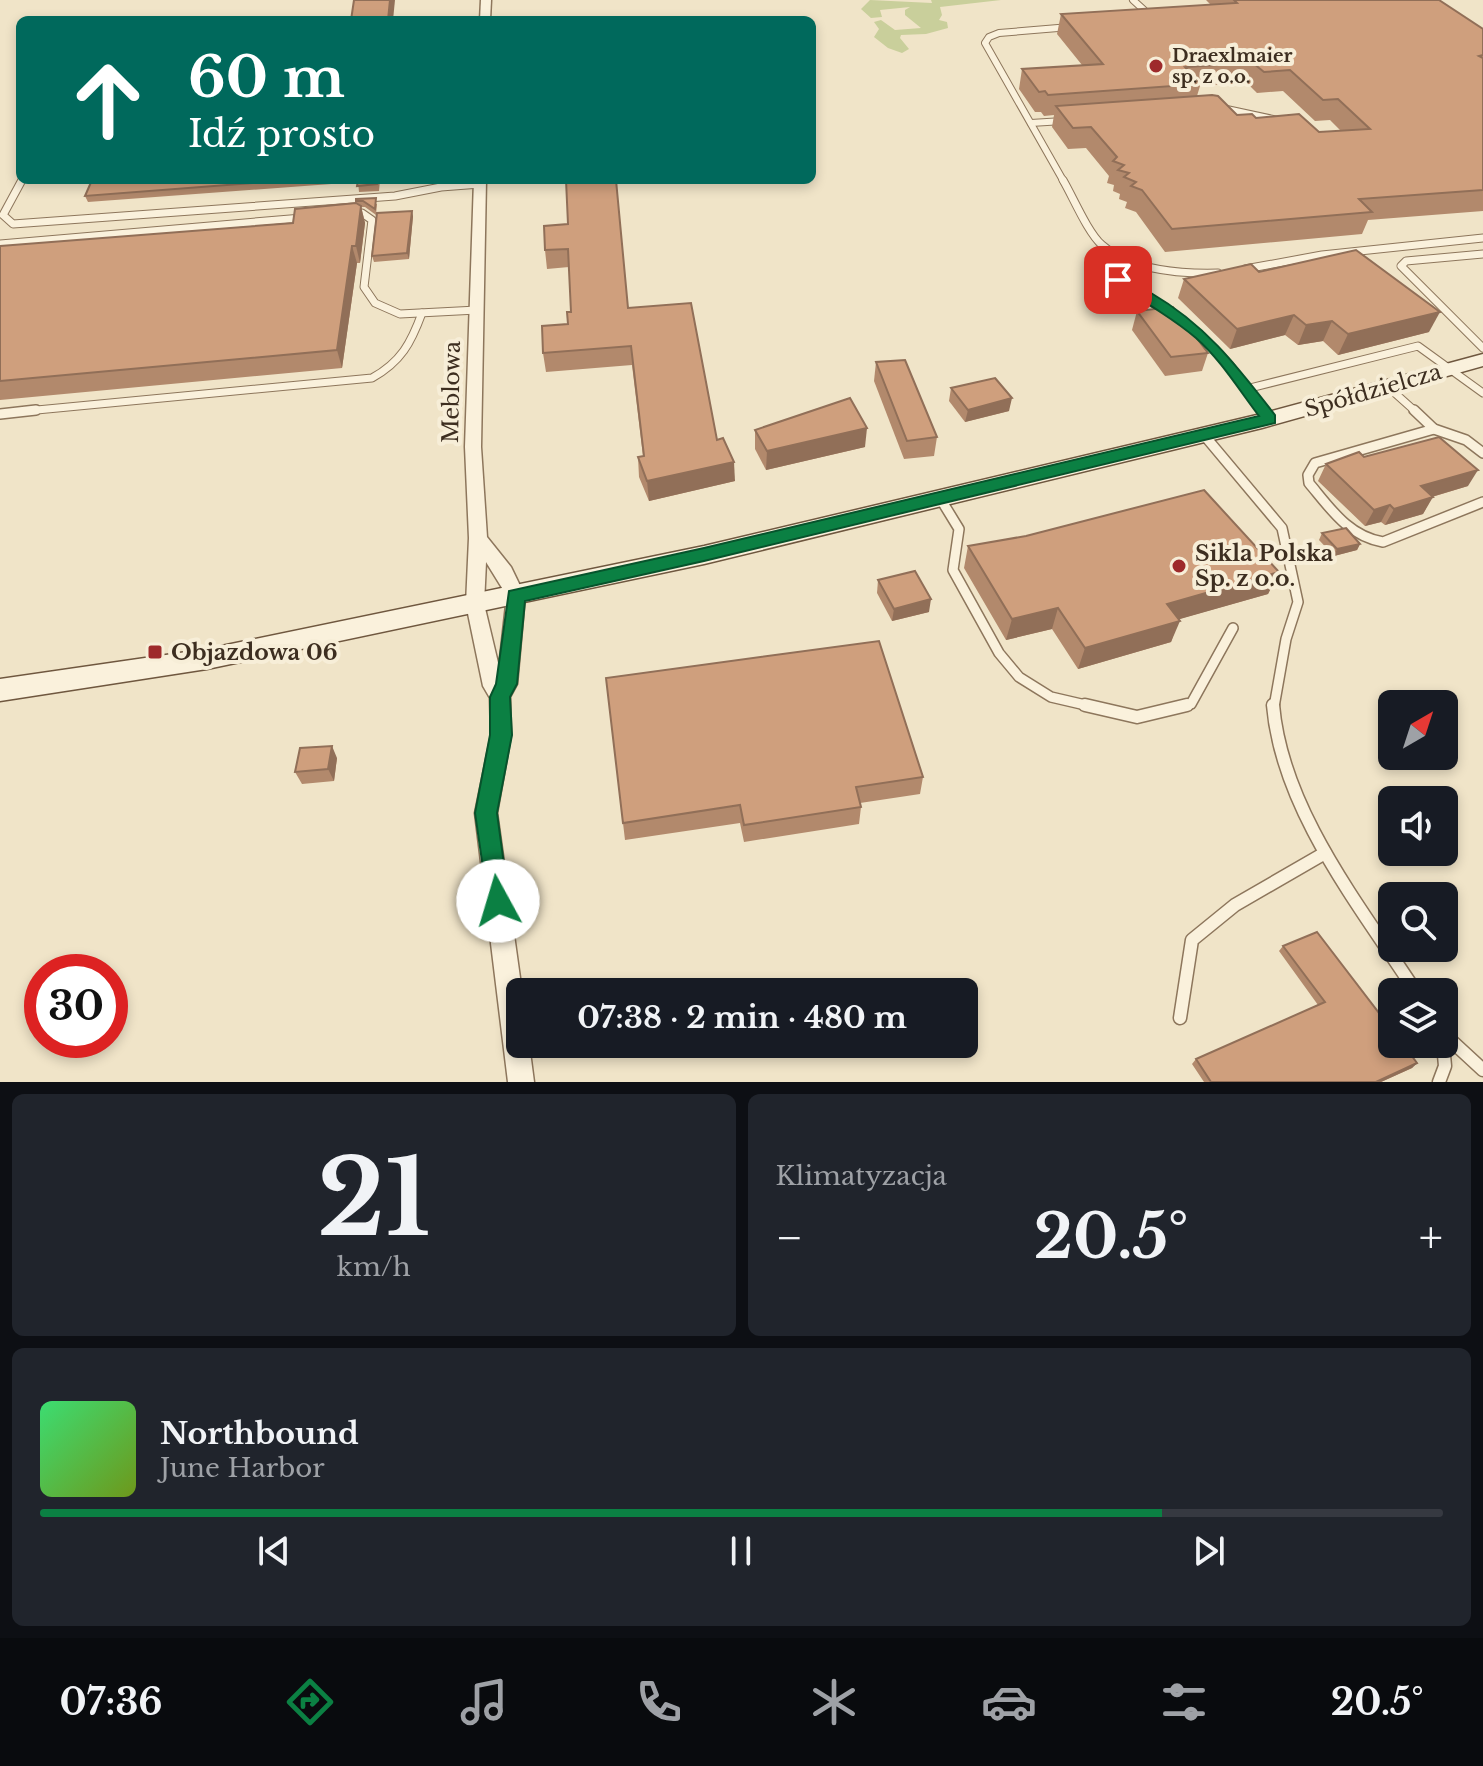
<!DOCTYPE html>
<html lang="pl">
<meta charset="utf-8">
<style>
body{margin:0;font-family:"Libre Baskerville",serif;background:#20242c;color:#f1f3f6;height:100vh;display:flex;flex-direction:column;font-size:30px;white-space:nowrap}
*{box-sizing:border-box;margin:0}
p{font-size:26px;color:#9ea1a6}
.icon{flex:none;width:44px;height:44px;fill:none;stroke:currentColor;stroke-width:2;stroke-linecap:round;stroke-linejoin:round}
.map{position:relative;height:1082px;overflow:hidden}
.sheet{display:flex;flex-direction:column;gap:12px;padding:12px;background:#0d0f14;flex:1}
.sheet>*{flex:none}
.guide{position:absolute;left:16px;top:16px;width:800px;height:168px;border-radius:12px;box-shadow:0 4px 12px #0003;background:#00695c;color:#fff;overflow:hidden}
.needle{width:52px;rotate:39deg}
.fabs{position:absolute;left:1378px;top:690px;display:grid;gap:16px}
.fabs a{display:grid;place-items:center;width:80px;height:80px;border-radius:12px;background:#171b24;box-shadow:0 4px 12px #0003;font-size:40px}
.speed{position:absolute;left:24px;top:954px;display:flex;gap:16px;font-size:40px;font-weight:700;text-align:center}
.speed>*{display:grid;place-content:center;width:104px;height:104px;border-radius:50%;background:#171b24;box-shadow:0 4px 12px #0003;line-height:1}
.speed .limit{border:12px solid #d22;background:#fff;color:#111}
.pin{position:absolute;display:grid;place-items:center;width:68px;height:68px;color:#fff;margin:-34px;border-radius:16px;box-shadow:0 4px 12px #0006}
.me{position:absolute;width:88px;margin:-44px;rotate:354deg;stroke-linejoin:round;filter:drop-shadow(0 0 6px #0008)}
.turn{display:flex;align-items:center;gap:28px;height:168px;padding:0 40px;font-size:36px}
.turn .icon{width:104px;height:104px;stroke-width:2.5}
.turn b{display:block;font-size:56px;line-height:68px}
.big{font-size:60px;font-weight:700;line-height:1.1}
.sheet .widget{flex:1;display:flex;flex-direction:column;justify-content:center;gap:12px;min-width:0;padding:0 28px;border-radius:12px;background:#20242c}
.sheet .dial{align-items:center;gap:0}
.dial b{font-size:104px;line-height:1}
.song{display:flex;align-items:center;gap:24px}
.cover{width:96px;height:96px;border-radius:12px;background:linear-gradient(135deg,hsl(140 70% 55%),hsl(80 70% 35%))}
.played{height:8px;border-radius:4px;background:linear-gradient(90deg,#0b8043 80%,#363941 80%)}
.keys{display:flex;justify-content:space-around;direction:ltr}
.heat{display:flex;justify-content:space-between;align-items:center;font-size:44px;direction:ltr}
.sheet .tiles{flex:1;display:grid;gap:12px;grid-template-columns:1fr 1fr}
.widget:last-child{grid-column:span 2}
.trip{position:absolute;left:506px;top:978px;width:472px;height:80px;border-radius:12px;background:#171b24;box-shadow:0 4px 12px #0003;font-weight:700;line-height:80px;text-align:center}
.tabs{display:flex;height:128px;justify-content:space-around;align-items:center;background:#090b0e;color:#9ea1a6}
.tabs .icon{width:56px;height:56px}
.tabs .on{color:#0b8043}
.tabs b{font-size:36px;color:#f1f3f6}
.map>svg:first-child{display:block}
</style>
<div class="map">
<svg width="1483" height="1082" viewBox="0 0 1483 1082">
<rect width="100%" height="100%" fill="#f0e4c8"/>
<polygon fill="#c9cf9b" points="870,0 932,3 931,0 1001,0 940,7 942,15 939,20 947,22 948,28 926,34 901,35 900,38 909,49 902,53 888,48 874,37 879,29 874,22 881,20 895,30 921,28 905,15 905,10 910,7 880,10 882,17 871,18 861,9"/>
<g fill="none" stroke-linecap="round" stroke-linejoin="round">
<defs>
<g id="lane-far3">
<polyline points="1133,0 1144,10 1143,19"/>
<polyline points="1222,108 1278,120"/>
<polyline points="1031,123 1063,121"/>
<polyline points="1064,182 985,43 989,37 999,33 1070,27"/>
</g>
<g id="lane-far2">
<polyline points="22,180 3,215 13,224 395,196 441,187 480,184"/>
<path d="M1063,180C1073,197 1088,233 1102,245C1132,271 1181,274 1218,273"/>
<polyline points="353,214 362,213 372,220 364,287 375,303 400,314 477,310"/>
<polyline points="0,244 302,218"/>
<polyline points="1483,254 1406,261 1401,266 1483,348"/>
<polyline points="1245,269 1322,255 1483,238"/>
<polyline points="1118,280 1202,336 1230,365 1265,412"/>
<polyline points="1387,386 1416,412"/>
<polyline points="1246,389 1418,346 1483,393"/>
<path d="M16,412L372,378C401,362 411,343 422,313"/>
</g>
<g id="lane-far1">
<polyline points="1263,410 1270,419"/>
<polyline points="1414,410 1434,429 1466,440 1483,453"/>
<polyline points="0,414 36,410"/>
<path d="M1434,429L1315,463L1308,475L1309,483C1330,508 1348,536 1383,542L1483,502"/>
<polyline points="1204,435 1282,528 1298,602 1286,639 1274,707"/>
<polyline points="940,498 959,529 953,570 999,653 1019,677 1051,697 1094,707"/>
<polyline points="1179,707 1191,704 1233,628"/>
</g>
<g id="lane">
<polyline points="1085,705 1137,717 1187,705"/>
<path d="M1273,705C1282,810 1360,906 1416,992"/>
<polyline points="1180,1018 1192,940 1235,905 1325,853"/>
<polyline points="1444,1034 1483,1070"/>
<polyline points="1439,1082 1445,1066 1443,1044"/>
</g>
<g id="street">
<polygon points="481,0 491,0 490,20 480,20"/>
<path d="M474,180H486L481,447L487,537L511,567L525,596L517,684L510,697L511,735L497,813L522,992L520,1044H529L534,1082H508L475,813L491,735L490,698L483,686L466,604L469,538L465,447ZM486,562L507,596L499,667L484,604Z"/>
</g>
<polygon id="secondary" points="1483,354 1483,366 1262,428 704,564 207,669 0,701 0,679 207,649 704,546 1261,414"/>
</defs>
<use href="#lane-far3" stroke="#8d765c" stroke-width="8"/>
<use href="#lane-far2" stroke="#8d765c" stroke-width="9"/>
<use href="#lane-far1" stroke="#8d765c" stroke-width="12"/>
<use href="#lane" stroke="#8d765c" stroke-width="15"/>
<use href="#street" stroke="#8d765c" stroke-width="3"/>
<use href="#secondary" stroke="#6f573f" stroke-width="3"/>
<use href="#lane-far3" stroke="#faf1dc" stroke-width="6"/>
<use href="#lane-far2" stroke="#faf1dc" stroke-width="7"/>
<use href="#lane-far1" stroke="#faf1dc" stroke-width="9"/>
<use href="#lane" stroke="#faf1dc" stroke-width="12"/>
<use href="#street" fill="#faf1dc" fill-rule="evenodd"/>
<use href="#secondary" fill="#faf1dc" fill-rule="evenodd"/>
</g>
<g fill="#b2896c" fill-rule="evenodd">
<path d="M1206,0H1439L1483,29V211L1368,220L1362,234L1165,252L1136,212L1125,208L1127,202L1119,199L1120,194L1113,191L1114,185L1107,183L1109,176L1086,148L1068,149L1052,127L1054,115L1044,116L1041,112H1035L1019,89L1022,69L1082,65L1057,34L1061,14L1211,5ZM1247,83L1257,93L1283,91L1315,121L1330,120L1341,131L1319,132L1256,118L1237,115L1197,96L1200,86Z"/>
<polygon points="92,180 380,180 379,191 359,192 358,182 88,202 85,196"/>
<polygon points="356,199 377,204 376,215 365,207 361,207 365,223 360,263 357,263 342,368 0,400 0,246 293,223 356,203"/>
<polygon points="413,216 409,259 374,262 372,256"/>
<polygon points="544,226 628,308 717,440 735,481 649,501 639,477 638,457 643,456 632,365 546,372 543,353 568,324 571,312 569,267 547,269 545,250"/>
<polygon points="1259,272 1429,332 1338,355 1323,341 1298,345 1285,335 1230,349 1178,298 1184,279"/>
<polygon points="1137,311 1208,353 1202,371 1165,376 1132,330"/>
<polygon points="876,362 937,437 934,456 904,459 874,381"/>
<polygon points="951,388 1009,411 965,422 949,401"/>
<polygon points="755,430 865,447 766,470 755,449"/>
<polygon points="1364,457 1468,486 1432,497 1423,514 1385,525 1381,522 1365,526 1318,481 1326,464"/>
<polygon points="1322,533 1360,544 1357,550 1334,556 1319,540"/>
<polygon points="968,546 1279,572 1268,594 1179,619 1171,642 1078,669 1052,629 1006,640 964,568"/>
<polygon points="878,580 929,612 892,621 877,593"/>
<polygon points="337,758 334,781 302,784 295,772"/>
<polygon points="923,777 920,794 860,803 861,807 859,824 744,842 740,823 625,840 623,823"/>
<polygon points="1283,946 1417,1063 1412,1068 1381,1082 1204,1082 1192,1064 1196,1059 1318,1005 1279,951"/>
</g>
<g fill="#916f58">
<polygon points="390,0 395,0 393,20 388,20"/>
<polygon points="361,206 365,223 360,263 356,246"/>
<polygon points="412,211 413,216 409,259 407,253"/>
<polygon points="352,246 357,263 342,368 337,350"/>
<polygon points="1440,312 1429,332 1338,355 1348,334"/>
<polygon points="1294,315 1285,335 1230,349 1237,329"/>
<polygon points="1332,321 1323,341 1298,345 1306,325"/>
<polygon points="1012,398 1009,411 965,422 968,410"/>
<polygon points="867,428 865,447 766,470 767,451"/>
<polygon points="734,462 735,481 649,501 647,481"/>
<polygon points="1478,470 1468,486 1411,503 1421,486"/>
<polygon points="1433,497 1423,514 1385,525 1394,509"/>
<polygon points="1390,505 1381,522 1365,526 1374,510"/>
<polygon points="1360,544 1357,550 1334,556 1337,549"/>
<polygon points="1279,572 1268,594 1159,625 1167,604"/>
<polygon points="931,599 929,612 892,621 894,609"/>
<polygon points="1058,608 1052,629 1006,640 1012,619"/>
<polygon points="1180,621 1171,642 1078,669 1085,648"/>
<polygon points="332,746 337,758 334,781 328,769"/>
<polygon points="1417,1063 1412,1068 1381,1082 1376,1082"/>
</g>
<g fill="#cf9f7d" stroke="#916f58" stroke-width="2">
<polygon points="354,0 390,0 388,20 351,20"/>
<polygon points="1234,0 1439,0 1483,29 1483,55 1479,56 1483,58 1483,190 1359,199 1372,212 1172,229 1142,190 1131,186 1136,182 1124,177 1129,173 1118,170 1124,165 1113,161 1117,157 1091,127 1073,128 1056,106 1212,95 1218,96 1237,115 1252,114 1256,118 1299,114 1319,132 1370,129 1338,99 1323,100 1290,70 1264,72 1253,63 1185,67 1201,84 1048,95 1045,91 1039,92 1022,69 1103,64 1061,14 1237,3"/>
<polygon points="92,180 293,180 85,196"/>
<polygon points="358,180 378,180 377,184 357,186"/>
<polygon points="566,180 616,180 628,308 691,303 717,440 723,438 734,462 647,481 638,457 644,456 631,346 543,353 542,326 568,324 567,312 571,312 568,249 545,250 544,226 568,224"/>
<polygon points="376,198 375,209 363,201 356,201 356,199"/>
<polygon points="356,203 361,206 356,246 352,246 337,350 0,381 0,246 293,223 295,209"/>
<polygon points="412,211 407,253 372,256 377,213"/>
<polygon points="1356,250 1440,312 1348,334 1332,321 1306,325 1294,315 1237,329 1184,279 1251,264 1259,272"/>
<polygon points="1173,307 1208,353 1171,357 1137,311"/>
<polygon points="905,360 937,437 907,441 876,362"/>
<polygon points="995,378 1012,398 968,410 951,388"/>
<polygon points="850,398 867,428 767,451 755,430"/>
<polygon points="1439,437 1478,470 1421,486 1433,497 1394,509 1390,505 1374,510 1326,464 1359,452 1364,457"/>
<polygon points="1204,490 1279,572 1167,604 1180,621 1085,648 1058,608 1012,619 968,546 1026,536"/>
<polygon points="1346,528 1360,544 1337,549 1322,533"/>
<polygon points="915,571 931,599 894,609 878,580"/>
<polygon points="879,641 923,777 856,787 861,807 744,825 740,805 623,823 606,678"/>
<polygon points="332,746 328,769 295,772 300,748"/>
<polygon points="1317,932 1392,1030 1392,1044 1403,1044 1417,1063 1376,1082 1211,1082 1196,1059 1325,1002 1283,946"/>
</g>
<path fill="#0b8043" stroke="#07532c" stroke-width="2" d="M1118,276C1129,279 1140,287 1151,293C1206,325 1237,366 1275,415V423L704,561L525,601L517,684L510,697L512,735L497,813L509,901L506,909L498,912L489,909L475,813L490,735V697L496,684L509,591L704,548L1259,416C1239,390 1221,360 1196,338C1171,317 1141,300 1113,283V277Z"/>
<g fill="#9e2a2b" stroke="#f7eed8" stroke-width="3">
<circle cx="1156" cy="66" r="8"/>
<circle cx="1179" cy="566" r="8"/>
<rect x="147" y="644" width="16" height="16" rx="4"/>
</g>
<g text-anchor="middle" stroke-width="8" stroke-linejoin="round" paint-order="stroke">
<g font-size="18" font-weight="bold" fill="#3d2e20" stroke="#f7eed8" text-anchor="start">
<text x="1172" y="62">Draexlmaier<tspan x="1172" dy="21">sp. z o.o.</tspan></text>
</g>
<g font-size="22" fill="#3d2e20" stroke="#f7eed8">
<text transform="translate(1373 390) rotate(-16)" y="8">Spółdzielcza</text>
<text transform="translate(451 392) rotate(-89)" y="8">Meblowa</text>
</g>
<g font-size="22" font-weight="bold" fill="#3d2e20" stroke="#f7eed8" text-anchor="start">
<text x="1195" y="561">Sikla Polska<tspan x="1195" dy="25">Sp. z o.o.</tspan></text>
<text x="171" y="660">Objazdowa 06</text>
</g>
</g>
</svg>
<div class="fabs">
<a><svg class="needle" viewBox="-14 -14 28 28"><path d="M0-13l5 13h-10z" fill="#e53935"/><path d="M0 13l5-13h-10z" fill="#9ea1a6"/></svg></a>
<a><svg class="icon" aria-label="sound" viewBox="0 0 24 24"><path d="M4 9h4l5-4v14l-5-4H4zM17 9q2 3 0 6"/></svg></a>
<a><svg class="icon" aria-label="search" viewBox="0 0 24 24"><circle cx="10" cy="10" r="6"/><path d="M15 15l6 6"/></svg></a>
<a><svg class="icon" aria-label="layers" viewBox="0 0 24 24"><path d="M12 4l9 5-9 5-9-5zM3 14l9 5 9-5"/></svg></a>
</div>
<div class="speed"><div class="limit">30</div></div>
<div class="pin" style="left:1118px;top:280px;background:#d93025"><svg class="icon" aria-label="arrive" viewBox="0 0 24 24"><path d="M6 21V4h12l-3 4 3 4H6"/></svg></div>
<svg class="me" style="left:498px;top:901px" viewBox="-20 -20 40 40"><circle r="19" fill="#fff"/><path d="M0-13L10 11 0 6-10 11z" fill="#0b8043"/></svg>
<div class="trip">07:38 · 2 min · 480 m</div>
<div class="guide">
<div class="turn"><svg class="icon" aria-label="ahead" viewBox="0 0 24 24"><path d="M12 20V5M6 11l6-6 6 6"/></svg><div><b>60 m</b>Idź prosto</div></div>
</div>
</div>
<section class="sheet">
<div class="tiles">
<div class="widget dial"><b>21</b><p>km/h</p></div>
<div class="widget"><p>Klimatyzacja</p>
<div class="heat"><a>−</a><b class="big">20.5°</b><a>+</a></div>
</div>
<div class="widget">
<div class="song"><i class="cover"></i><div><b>Northbound</b><p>June Harbor</p></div></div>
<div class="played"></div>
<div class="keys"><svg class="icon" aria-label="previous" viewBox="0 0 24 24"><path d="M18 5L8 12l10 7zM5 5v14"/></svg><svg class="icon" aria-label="pause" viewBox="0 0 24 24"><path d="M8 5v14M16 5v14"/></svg><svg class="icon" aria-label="next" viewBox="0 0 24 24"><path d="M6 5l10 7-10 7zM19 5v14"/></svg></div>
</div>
</div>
</section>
<nav class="tabs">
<b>07:36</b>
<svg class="icon on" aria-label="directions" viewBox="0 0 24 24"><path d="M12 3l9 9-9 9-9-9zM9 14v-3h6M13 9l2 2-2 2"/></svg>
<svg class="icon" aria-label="music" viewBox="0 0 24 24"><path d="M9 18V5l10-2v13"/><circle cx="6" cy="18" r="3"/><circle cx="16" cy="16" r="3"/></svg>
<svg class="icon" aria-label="phone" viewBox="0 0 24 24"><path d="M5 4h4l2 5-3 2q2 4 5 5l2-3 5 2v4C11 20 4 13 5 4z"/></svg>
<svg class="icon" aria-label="climate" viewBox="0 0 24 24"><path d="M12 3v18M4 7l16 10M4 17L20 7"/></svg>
<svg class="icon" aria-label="car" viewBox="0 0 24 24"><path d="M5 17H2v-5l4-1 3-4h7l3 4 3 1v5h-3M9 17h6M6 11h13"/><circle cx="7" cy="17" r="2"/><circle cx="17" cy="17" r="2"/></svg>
<svg class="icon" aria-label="filters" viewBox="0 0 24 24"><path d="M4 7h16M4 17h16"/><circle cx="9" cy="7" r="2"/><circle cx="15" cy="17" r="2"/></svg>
<b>20.5°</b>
</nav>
